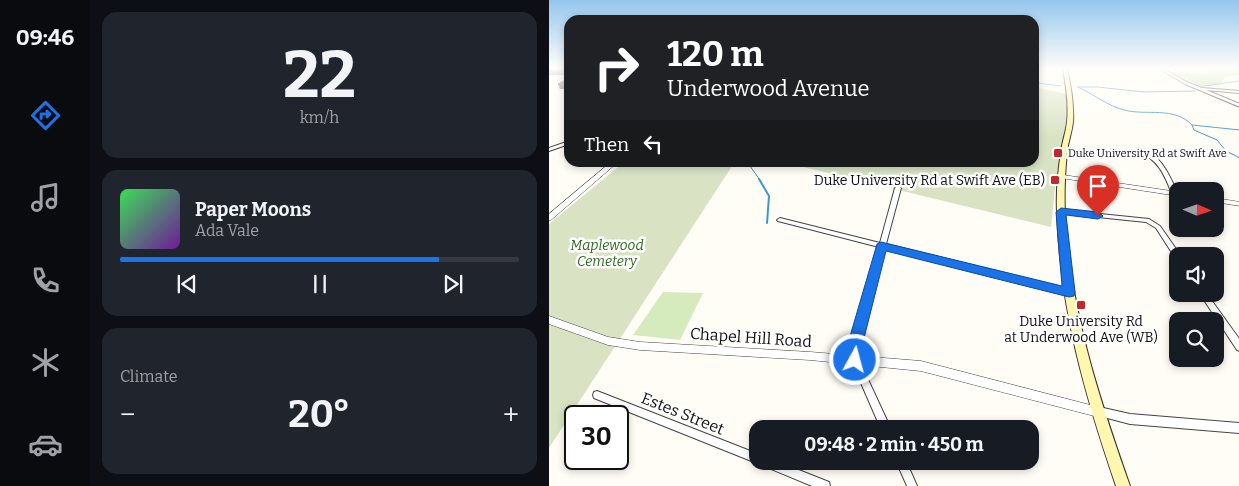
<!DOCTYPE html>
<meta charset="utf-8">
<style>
body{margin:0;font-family:Bitter,serif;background:#20242c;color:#f1f3f6;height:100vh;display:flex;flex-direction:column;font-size:19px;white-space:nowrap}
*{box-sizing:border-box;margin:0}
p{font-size:16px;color:#9ea1a6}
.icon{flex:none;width:28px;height:28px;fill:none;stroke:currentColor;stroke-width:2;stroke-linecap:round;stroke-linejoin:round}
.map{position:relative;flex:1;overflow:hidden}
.side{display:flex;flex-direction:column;gap:12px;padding:12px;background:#0d0f14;width:459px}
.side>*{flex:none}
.hud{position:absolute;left:15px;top:15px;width:475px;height:152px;border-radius:15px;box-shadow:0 2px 8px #0003;background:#202124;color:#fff;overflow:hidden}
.needle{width:32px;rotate:92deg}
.fabs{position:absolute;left:620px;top:182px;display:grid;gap:10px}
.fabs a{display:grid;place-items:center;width:55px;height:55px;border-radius:10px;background:#171b24;box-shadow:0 2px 8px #0003;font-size:25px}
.speed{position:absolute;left:15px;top:405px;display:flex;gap:10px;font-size:25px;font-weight:700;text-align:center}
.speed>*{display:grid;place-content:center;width:65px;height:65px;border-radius:50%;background:#171b24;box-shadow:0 2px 8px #0003;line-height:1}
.speed .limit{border:2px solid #111;border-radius:8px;background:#fff;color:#111}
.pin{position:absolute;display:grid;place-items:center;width:42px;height:42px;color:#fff;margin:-51px -21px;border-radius:50% 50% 50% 0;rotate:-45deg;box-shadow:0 0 5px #0007}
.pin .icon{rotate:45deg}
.me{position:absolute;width:55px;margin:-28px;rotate:7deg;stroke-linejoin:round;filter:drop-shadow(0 0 4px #0008)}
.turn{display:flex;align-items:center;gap:18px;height:105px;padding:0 20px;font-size:22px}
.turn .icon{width:65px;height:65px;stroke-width:2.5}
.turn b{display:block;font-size:35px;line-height:42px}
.then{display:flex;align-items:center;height:48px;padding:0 20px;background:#0003;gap:10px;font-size:19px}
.big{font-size:38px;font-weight:700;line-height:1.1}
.side .card{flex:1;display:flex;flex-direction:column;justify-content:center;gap:8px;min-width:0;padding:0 18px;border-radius:15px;background:#20242c}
.side .dial{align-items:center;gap:0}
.dial b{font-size:65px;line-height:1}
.song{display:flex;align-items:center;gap:15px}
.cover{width:60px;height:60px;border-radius:8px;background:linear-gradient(135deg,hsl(130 70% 55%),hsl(280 70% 35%))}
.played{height:5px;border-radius:2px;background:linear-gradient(90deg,#1a73e8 80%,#363941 80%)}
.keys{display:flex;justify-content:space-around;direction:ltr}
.heat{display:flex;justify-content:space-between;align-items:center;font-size:28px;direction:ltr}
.trip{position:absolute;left:200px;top:420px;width:290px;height:50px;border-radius:15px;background:#171b24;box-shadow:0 2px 8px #0003;font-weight:700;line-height:50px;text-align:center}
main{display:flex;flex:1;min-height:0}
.tab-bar{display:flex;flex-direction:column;width:90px;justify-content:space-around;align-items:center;background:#090b0e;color:#9ea1a6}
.tab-bar .icon{width:35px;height:35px}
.tab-bar .on{color:#1a73e8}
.tab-bar b{font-size:22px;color:#f1f3f6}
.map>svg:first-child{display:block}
</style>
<main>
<nav class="tab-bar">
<b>09:46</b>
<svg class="icon on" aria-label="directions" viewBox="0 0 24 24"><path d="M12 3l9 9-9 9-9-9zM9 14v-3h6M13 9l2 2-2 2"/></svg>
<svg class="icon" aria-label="music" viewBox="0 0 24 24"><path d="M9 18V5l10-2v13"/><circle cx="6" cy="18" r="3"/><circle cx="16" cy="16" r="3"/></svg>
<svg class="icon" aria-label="phone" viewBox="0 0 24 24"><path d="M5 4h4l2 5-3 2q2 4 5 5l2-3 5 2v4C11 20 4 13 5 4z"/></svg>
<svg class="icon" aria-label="climate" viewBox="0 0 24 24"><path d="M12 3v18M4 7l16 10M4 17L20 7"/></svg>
<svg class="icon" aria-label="car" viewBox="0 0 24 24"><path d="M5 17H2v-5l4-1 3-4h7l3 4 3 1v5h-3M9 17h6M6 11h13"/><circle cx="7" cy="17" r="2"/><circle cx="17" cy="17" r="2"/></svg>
</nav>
<section class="side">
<div class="card dial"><b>22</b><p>km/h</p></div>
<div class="card">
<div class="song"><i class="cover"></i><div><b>Paper Moons</b><p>Ada Vale</p></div></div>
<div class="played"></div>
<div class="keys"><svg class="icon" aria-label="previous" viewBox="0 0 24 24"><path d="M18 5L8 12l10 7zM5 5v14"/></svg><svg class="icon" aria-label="pause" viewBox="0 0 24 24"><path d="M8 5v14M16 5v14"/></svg><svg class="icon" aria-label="next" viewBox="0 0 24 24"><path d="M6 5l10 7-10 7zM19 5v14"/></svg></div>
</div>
<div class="card"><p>Climate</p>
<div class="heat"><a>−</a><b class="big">20°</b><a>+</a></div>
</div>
</section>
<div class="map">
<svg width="691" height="486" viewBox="0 0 691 486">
<rect width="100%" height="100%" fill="#fffdf5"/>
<polygon fill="#d5ebbd" points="114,292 154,293 131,340 84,335"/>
<polygon fill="#b9dc9c" points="655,69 690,69 690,75 676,77 671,85 652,86 629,75 629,73 633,72 662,74"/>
<g fill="#d9e3c4">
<polygon points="485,87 518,94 518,119 507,179 502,227 238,163 485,162"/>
<polygon points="74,163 185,163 0,448 0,224"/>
</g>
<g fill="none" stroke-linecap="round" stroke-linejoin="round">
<g stroke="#3f96cf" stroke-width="1">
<polyline points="485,75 488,83 512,86"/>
<polyline points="654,86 691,81"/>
<path d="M529,87C544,94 559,106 575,110C598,116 625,106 643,125L691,130"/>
<polyline points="529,87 548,87 596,92 646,91"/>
<polyline points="643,125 645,130 668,140 677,151 691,158"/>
<polyline points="198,162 211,180"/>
</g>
<polyline stroke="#3f96cf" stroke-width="2" points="210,179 220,196 218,223"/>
<defs>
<g id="minor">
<polygon points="611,69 614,69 638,82 653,88 691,91 691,93 657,90 691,104 691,107 636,84"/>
<polygon points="20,141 20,144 0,151 0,148"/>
<path d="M588,148C610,150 621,176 629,194L628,195L626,196L623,194C615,173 609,160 588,150Z"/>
<polygon points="349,186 352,188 337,244 520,289 523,290 524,292 523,294 520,295 336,248 309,350 310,360 342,429 332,429 302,360 301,350 330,247 229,221 228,220 231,218 331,243 346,188"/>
<polygon points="512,210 600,219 611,226 632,256 629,256 629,259 627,259 607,228 597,222 510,213 509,212 510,211"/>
<polygon points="651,294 658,294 691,340 691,351 688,350"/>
<polygon points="48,391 209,454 209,461 227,461 280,482 281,486 263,486 210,464 45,398 44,395 45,392"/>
<polygon points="550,407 581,414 691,423 691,433 581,424 547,415 545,412 547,409"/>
<polygon points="347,461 357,461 368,486 358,486"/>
</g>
<g id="tertiary">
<polygon points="62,162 69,162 2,220 0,220 0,214"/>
<polygon points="514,175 629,192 629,196 512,178 511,177"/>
<polygon points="666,198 691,202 691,206 666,202"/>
<polygon points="0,316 59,337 91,342 261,352 372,361 549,407 553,408 555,412 553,416 549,417 372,371 261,360 91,350 59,345 0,324"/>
</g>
<path id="secondary" d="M514,69H518C522,86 525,104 524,122C523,132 519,142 518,152C516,172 515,193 516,213C521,310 549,395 581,486H567C536,395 511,310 508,212C507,192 509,171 512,152C513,142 517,132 518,122C520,104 517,86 514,69Z"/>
</defs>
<use href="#minor" stroke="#444" stroke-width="2"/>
<use href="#tertiary" stroke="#444" stroke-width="1"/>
<use href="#secondary" stroke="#333" stroke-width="2"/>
<use href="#minor" fill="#fff" fill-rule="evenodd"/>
<use href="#tertiary" fill="#fff" fill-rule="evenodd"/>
<use href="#secondary" fill="#fff6b0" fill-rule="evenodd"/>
</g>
<polygon fill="#4d4742" points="0,69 20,69 20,89 11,89 9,84 18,79 15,75 0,75"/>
<polygon fill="#5a524d" stroke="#3f3936" points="0,69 20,69 20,84 9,84 20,78 13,70 0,70"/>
<linearGradient id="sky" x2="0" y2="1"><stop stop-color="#95c6ee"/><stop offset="0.5" stop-color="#fffefa"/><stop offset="1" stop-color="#fffefa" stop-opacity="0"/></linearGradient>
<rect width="691" height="137" fill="url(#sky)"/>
<polygon fill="#1a73e8" stroke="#114b97" points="512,208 549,212 554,216 549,219 517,215 526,292 525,296 520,297 337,251 312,350 313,360 311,364 306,366 301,364 297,350 328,244 332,242 513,286 507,212"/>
<g fill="#c4262e" stroke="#fff" stroke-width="2">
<rect x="504" y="148" width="10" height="10" rx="2.5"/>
<rect x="501" y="175" width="10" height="10" rx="2.5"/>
<rect x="527" y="300" width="10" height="10" rx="2.5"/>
</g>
<g text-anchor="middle" stroke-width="5" stroke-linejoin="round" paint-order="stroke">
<g font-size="11" fill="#111" stroke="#fff" text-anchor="start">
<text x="519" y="157">Duke University Rd at Swift Ave</text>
</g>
<g font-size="14" fill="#111" stroke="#fff" text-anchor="end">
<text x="496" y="185">Duke University Rd at Swift Ave (EB)</text>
<text x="532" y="326" text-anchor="middle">Duke University Rd<tspan x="532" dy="16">at Underwood Ave (WB)</tspan></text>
</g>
<g font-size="14" font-style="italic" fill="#2f6b1f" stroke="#fff">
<text x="58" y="250">Maplewood<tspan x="58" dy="16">Cemetery</tspan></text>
</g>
<g font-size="16" fill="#111" stroke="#fff">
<text transform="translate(202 337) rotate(4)" y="6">Chapel Hill Road</text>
<text transform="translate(134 413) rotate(22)" y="6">Estes Street</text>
</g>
</g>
</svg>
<div class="fabs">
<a><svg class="needle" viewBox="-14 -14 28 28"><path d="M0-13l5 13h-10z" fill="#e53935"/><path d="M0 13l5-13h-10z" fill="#9ea1a6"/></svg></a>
<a><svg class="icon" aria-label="sound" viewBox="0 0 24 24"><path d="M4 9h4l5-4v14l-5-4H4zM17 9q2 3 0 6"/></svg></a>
<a><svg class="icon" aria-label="search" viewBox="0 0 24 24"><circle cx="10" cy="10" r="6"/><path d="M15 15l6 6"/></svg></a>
</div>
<div class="speed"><div class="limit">30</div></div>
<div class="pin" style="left:549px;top:216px;background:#d93025"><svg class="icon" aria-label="arrive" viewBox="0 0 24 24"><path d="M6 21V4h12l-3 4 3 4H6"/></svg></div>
<svg class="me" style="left:306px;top:360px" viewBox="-20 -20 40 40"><circle r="17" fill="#1a73e8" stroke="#fff" stroke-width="3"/><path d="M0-11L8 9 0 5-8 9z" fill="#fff"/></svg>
<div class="trip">09:48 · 2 min · 450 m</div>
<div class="hud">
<div class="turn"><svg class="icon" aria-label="right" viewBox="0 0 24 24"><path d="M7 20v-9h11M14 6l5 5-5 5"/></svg><div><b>120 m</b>Underwood Avenue</div></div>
<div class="then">Then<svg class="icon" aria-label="left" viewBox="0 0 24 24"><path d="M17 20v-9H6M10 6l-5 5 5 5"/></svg></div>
</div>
</div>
</main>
